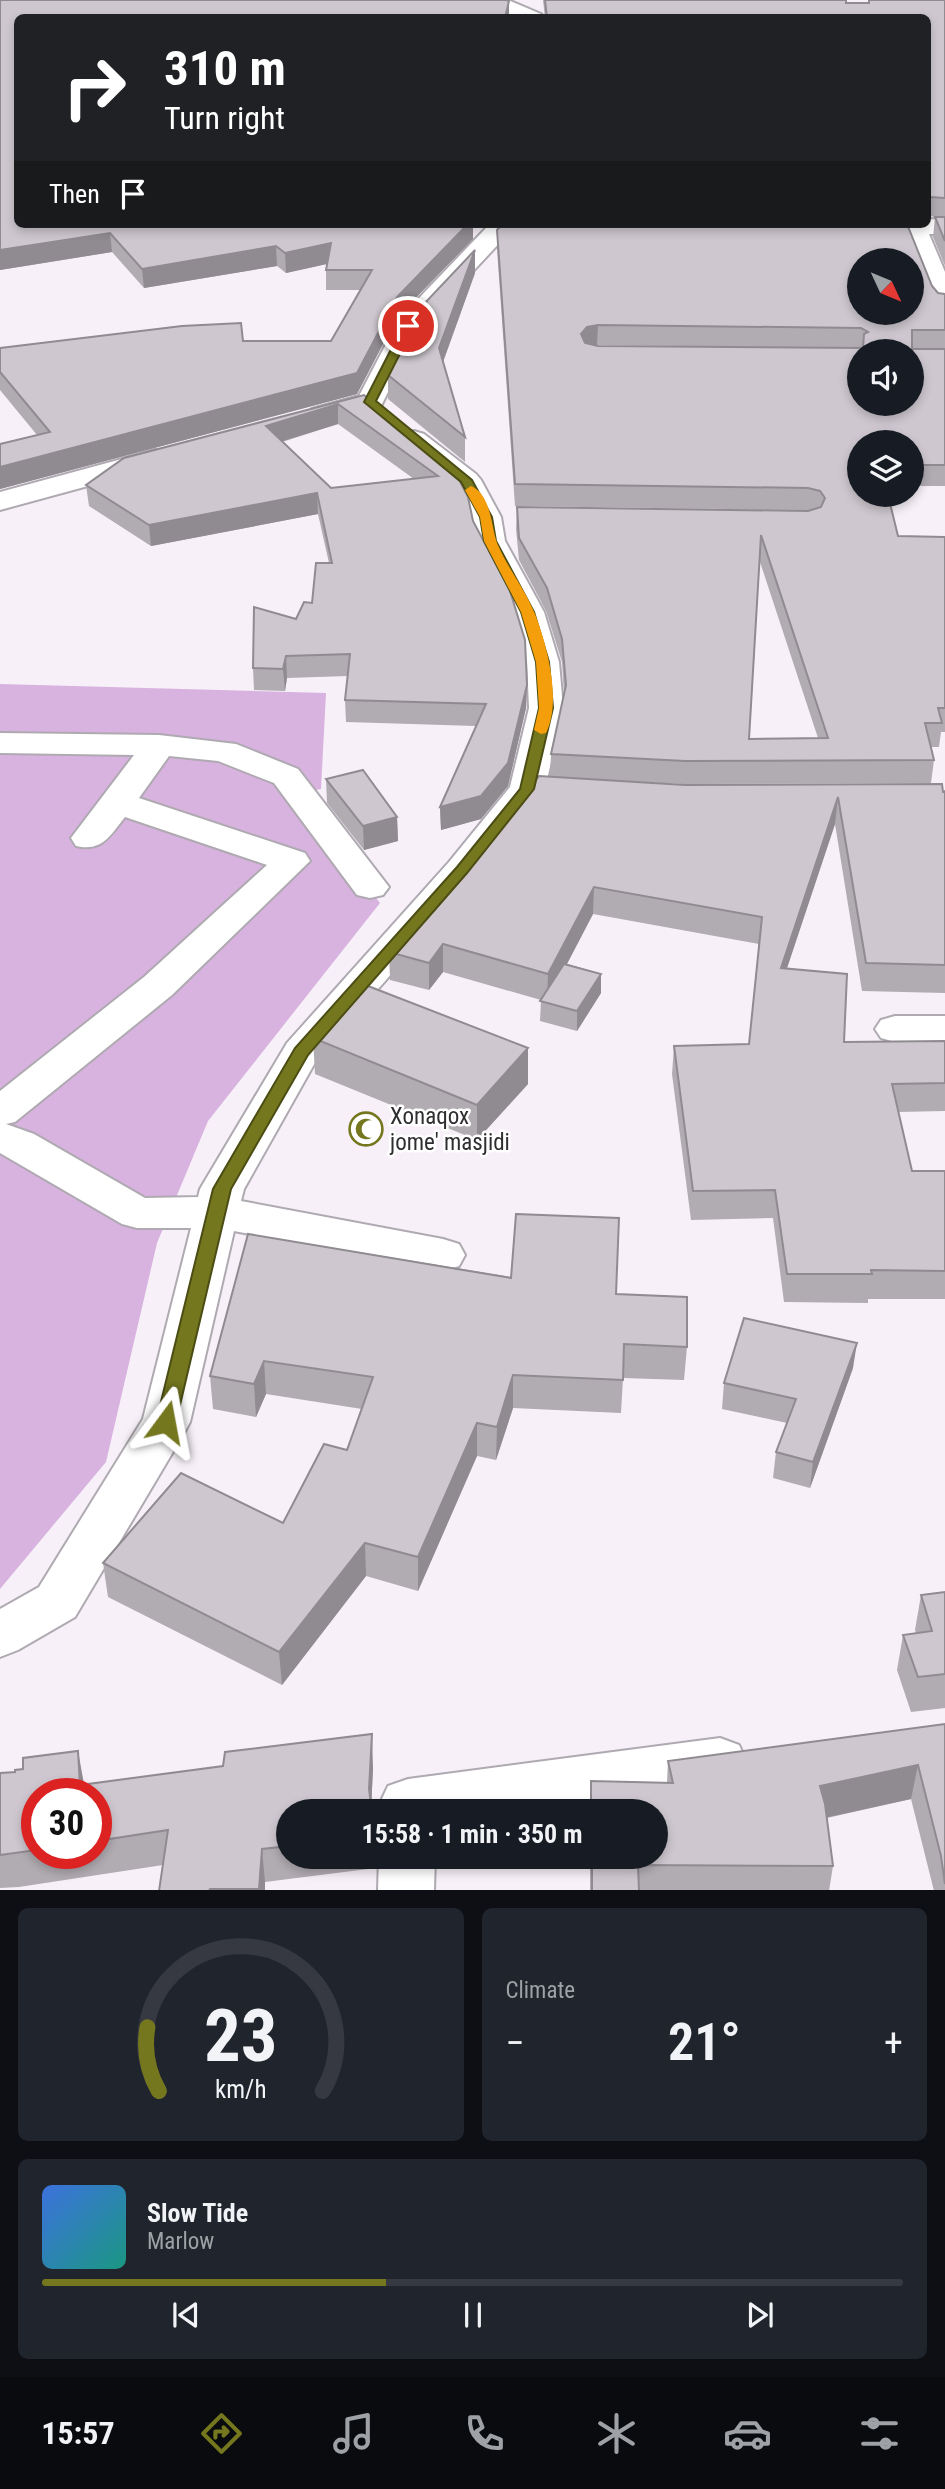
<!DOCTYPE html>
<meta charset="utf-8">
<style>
body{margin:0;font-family:"Roboto Condensed",sans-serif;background:#20242c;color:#f1f3f6;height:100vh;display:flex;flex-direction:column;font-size:26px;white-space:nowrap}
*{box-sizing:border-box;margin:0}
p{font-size:23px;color:#9ea1a6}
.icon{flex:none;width:38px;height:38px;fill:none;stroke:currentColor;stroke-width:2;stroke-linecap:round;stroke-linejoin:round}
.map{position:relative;height:1890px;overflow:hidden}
.drawer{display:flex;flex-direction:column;gap:18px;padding:18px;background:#0d0f14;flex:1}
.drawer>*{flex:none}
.banner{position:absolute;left:14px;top:14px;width:917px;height:214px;border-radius:10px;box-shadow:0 4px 10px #0003;background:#202124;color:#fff;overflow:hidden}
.needle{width:46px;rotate:134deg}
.buttons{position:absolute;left:847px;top:248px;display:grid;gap:14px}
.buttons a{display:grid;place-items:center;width:77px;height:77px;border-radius:50%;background:#171b24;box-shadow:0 4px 10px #0003;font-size:35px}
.speed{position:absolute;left:21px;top:1778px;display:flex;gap:14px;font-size:35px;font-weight:700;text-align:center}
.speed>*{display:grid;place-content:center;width:91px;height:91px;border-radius:50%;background:#171b24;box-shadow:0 4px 10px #0003;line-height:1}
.speed .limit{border:10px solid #d22;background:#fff;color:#111}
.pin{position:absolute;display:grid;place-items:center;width:60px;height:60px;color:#fff;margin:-30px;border:4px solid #fff;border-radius:50%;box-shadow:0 2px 7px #0007}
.me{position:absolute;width:77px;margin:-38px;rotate:13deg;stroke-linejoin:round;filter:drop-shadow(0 0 5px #0008)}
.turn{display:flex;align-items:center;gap:24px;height:147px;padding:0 35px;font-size:32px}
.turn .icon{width:91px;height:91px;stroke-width:2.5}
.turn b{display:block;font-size:49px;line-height:60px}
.then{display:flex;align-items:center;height:66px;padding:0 35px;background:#0003;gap:14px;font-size:26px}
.big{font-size:52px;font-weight:700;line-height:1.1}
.drawer .widget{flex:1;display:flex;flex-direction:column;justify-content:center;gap:10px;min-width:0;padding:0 24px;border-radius:10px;background:#20242c}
.drawer .dial{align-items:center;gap:0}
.dial svg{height:182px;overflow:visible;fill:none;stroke:#363941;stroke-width:7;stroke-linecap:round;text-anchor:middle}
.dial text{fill:#f1f3f6;stroke:none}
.song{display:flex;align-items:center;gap:21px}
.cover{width:84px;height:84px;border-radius:10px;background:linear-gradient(135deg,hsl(220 70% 55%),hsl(170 70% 35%))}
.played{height:7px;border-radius:4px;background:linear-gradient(90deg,#74771e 40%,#363941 40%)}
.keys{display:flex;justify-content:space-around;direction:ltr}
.heat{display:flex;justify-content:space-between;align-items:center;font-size:38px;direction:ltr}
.drawer .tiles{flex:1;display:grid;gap:18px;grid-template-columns:1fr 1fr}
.widget:last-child{grid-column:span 2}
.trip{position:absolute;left:276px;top:1799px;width:392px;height:70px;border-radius:35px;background:#171b24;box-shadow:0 4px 10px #0003;font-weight:700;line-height:70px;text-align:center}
.tabs{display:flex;height:112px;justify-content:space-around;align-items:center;background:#090b0e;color:#9ea1a6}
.tabs .icon{width:49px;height:49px}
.tabs .active{color:#74771e}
.tabs b{font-size:32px;color:#f1f3f6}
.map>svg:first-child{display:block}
</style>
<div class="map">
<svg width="945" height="1891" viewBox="0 0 945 1891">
<rect width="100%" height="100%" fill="#f7f0f8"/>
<polygon fill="#d8b3df" points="0,684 326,693 321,789 298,794 380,903 208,1121 157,1243 106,1462 0,1589"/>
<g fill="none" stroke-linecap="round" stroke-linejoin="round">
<defs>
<g id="minor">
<polygon points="481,0 508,0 541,14 544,18 515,18 484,4"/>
<polygon points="928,219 945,220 945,234 929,234 945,272 945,312 936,310 932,304 904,234 847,231 844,226 928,224"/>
<polygon points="494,224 527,224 524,229 505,237 420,328 380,408 322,423 312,421 308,415 312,409 359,396 399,319 487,227"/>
<path d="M414,431L424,434L476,474L481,480L501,517L505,541L544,612L559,662L563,708L545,789L475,878L317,1059L244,1189L241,1201L443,1239L459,1244L465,1255L459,1266L443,1271L234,1231L190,1422L183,1435L75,1617L18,1650L0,1657V1609L39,1587L143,1419L191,1228H137L122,1224L0,1153V1091L144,977L267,865L125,817C110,836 102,852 76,846L71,838L134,755L0,753V733L159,735L236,744L298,769L389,887L383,895L370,898L357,895L274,783L218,761L169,756L139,798L305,853L310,861L172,995L15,1122L6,1124L34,1134L145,1198L198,1197L200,1189L287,1043L449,862L510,787L529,708L527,662L512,612L475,541L471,517L454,485L400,440L404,434Z"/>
<polygon points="155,450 165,453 170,459 165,465 0,510 0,492"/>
<polygon points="895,1016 945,1016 945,1042 895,1042 881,1038 875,1029 881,1020"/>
<polygon points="720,1738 739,1745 747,1762 739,1779 720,1786 528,1811 380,1811 380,1803 388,1786 408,1779"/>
<polygon points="379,1857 435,1857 434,1891 378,1891"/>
</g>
</defs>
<use href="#minor" stroke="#afa9b1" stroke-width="4"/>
<use href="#minor" fill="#fff" fill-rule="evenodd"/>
</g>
<g fill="#b1abb2" fill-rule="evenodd">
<polygon points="0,0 506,0 509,1 509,18 18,18 18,224 473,224 473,239 397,317 357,394 0,489 0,444 37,435 0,390 0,348 182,326 241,323 243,341 331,341 361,290 326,290 326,270 327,264 286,273 277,266 144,288 112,252 0,270"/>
<polygon points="543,0 846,0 846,3 868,3 868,0 945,0 945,266 933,237 935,217 941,217 928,216 928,218 928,18 545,18"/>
<path d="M497,230L932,286L938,293L945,294V486H912V443H859L898,536L945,537V732H941L939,747H931L934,760L931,783L683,784L616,781L685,785L945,791V993L862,991L835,824L787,968L844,1042L945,1041V1111L898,1112L912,1171H945V1299H868V1303L784,1302L773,1218L691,1220L672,1074L674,1046L749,1044L759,944L593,914L567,964L601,974V993L577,1031L540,1021L541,1000L443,972L429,990L390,980L389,952L550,777L551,754L564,694L562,662L546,611L519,560L516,529L517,507L809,510L515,506L497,249ZM597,345L843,348L596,346ZM759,559L818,738L749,739Z"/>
<polygon points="475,250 475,273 443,362 465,437 465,462 388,399 388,375"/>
<path d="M364,395L452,466L473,521L527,685L526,708L508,786L481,819L441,830L440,807L476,726L346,722L345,700L348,676L287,678L285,691L254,690L253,668L312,603L329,563L318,514L151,546L89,506L86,485ZM338,424L414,479L331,488L282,442Z"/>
<polygon points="326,779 397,817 398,841 364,850 327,803"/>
<polygon points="313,1038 528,1084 477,1140 315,1074"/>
<polygon points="248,1234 616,1294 687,1347 684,1380 623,1378 621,1413 513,1408 496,1460 477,1456 418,1591 366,1576 282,1685 108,1597 103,1563 283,1523 347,1450 362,1409 266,1394 256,1417 213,1409 210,1376"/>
<polygon points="853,1368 810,1488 773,1478 776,1452 787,1423 722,1409 724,1383"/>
<polygon points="945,1592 945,1708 911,1712 897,1670 903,1635 916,1633 915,1630 921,1595"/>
<polygon points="945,1724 945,1891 934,1891 911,1799 827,1818 833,1866 829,1891 590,1891 590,1857 656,1857 656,1811 590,1811 591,1781 667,1783 668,1761"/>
<path d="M373,1768L371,1808L289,1811V1857H375L376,1868L265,1882V1891H159L163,1865L19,1887L0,1888V1773L15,1772L84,1785ZM37,1794H96V1853H37Z"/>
</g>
<g fill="#908b91">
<polygon points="509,1 509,18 505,18"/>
<polygon points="930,197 928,216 928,218 928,203"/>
<polygon points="468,224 473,224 473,239 397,317 357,394 0,489 0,467 357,373 397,297"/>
<polygon points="110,233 112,252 0,270 0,250"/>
<polygon points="331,243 331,263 286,273 285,253"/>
<polygon points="276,246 277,266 144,288 142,269"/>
<polygon points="475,250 475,273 439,373 439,348"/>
<polygon points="598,325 597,345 586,347 581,334 587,327"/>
<polygon points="338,404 338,424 267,446 266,426"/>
<polygon points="317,493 318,514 151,546 149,525"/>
<polygon points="286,656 287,678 285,691 283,669"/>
<polygon points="527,685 526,708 508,786 481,819 441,830 440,807"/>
<polygon points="838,797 835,824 778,995 781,968"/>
<polygon points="397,817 398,841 364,850 363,826"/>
<polygon points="594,887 593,914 547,1002 548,974"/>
<polygon points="443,944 443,972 429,990 429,963"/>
<polygon points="601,974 601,993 577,1031 577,1011"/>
<polygon points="528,1048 528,1084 477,1140 477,1105"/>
<polygon points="857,1343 853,1368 810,1488 813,1462"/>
<polygon points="264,1361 266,1394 256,1417 254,1384"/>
<polygon points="513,1375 513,1408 496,1460 497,1427"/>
<polygon points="477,1423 477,1456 418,1591 418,1557"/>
<polygon points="365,1543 366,1576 282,1685 279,1652"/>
<polygon points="372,1734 373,1768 371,1811 369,1789"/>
<polygon points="78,1751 84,1784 84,1794 80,1785"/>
<polygon points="918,1765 911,1799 815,1820 820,1786"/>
<polygon points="262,1849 265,1882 265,1891 259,1891"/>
</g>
<g fill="#cec7cf" stroke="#908b91" stroke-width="2" fill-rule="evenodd">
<polygon points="0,0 506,0 509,1 505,18 18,18 18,224 468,224 397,297 357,373 0,467 0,444 50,432 0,372 0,348 182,326 241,323 243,341 331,341 372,270 326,270 331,243 285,253 276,246 142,269 110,233 0,250"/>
<polygon points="545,0 846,0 846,3 869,3 869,0 945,0 945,198 930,197 928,202 928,18 547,18"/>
<polygon points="935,217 945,217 945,241"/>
<path d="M503,224H907L932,286L938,293L945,294V330H912V349H945V465H912V443H859V495H888L898,536L945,537V708H938L942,723H925L934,760L685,761L551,754L566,685L562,639L547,588L519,538L517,507L808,511L821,507L825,498L820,491L808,488L515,484L497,230ZM859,261H912V313H859ZM598,325L861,328L868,332L864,334L863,348L598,346L585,343L581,334L587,327ZM859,352H912V404H859ZM761,535L828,738L749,739Z"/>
<polygon points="475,250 439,348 465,437 388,375 422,306"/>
<path d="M364,395L452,466L468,497L473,521L510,591L525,640L527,685L508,763L481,796L440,807L486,704L345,700L350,654L286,656L283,669L253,668L254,607L296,619L304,602L312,603L316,563H332L317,493L149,525L86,485L124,458ZM338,404L438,476L331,488L266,426Z"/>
<polygon points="363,770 397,817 363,826 326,779"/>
<polygon points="539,776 685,785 942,784 943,792 945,791 945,965 866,963 838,797 781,968 847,974 844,1042 945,1041 945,1083 892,1084 912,1171 945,1171 945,1271 871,1270 872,1274 787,1274 775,1190 693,1191 674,1046 749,1044 762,917 594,887 548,974 443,944 429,963 389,952 477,853"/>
<polygon points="564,964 601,974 577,1011 540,1001"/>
<polygon points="368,986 528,1048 477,1105 313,1038"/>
<polygon points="516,1214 619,1218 616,1294 687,1297 687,1347 624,1344 623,1380 513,1375 497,1427 477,1423 418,1557 365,1543 279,1652 103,1563 181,1473 283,1523 324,1444 347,1450 373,1377 264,1361 254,1384 210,1376 248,1234 511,1278"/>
<polygon points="744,1318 857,1343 813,1462 776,1452 796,1399 724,1383"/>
<polygon points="945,1592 945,1674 918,1677 903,1635 932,1631 921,1595"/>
<polygon points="945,1724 945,1884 941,1856 918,1765 820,1786 825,1804 833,1866 638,1865 639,1891 592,1891 592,1857 656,1857 656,1811 591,1811 591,1781 673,1783 668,1761"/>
<polygon points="372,1734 369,1789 372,1811 289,1811 289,1846 262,1849 259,1889 210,1889 209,1891 159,1891 168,1830 96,1841 96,1794 37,1794 37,1850 0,1855 0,1773 15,1772 15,1770 23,1769 23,1758 78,1751 80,1785 223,1766 225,1752"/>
</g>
<polygon fill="#74771e" stroke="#4b4d14" stroke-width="2" points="408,322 414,326 376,401 472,480 492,517 496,541 534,612 549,662 553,708 534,789 467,873 308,1055 231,1189 176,1422 173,1427 166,1429 159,1427 156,1422 213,1189 295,1048 457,867 520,789 539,708 536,662 521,612 484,541 480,517 461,482 364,402 403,326"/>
<path fill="#f59e0b" d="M471,486C491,494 491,526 497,543C507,567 525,589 535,614C547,645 562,702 546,733L541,734L534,730L539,708L536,662L521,612L484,541L480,517L465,490Z"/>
<defs>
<symbol id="mosque-ring" viewBox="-11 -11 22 22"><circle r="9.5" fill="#fff" stroke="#74771e" stroke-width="1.5"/><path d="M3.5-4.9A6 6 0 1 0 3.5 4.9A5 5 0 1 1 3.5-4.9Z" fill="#74771e"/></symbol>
</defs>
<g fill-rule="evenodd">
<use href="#mosque-ring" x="347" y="1110" width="38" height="38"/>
</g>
<g text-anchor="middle" stroke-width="5" stroke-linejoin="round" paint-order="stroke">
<g font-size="23" fill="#2f2d30" stroke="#fff" text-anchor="start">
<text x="390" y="1124">Xonaqox<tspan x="390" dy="26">jome' masjidi</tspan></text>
</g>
</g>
</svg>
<div class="buttons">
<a><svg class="needle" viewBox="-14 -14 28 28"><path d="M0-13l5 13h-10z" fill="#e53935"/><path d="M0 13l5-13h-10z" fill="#9ea1a6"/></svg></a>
<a><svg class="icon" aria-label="sound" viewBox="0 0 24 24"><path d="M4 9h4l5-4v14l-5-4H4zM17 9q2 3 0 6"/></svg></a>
<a><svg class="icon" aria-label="layers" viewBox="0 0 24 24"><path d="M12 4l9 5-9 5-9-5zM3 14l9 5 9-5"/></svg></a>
</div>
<div class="speed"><div class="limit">30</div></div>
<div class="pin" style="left:408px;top:326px;background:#d93025"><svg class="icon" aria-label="arrive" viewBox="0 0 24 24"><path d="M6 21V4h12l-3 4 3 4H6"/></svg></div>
<svg class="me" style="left:166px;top:1422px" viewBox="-20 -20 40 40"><path d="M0-17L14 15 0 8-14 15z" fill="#74771e" stroke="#fff" stroke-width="4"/></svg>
<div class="trip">15:58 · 1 min · 350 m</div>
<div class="banner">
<div class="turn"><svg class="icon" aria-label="right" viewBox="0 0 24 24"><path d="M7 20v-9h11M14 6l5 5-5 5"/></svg><div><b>310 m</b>Turn right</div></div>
<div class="then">Then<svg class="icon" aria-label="arrive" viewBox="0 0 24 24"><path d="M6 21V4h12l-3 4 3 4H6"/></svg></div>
</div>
</div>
<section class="drawer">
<div class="tiles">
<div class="widget dial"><svg viewBox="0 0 100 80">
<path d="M14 69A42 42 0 1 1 86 69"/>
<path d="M14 69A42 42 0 0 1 9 41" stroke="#74771e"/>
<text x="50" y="56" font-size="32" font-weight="700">23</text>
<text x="50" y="72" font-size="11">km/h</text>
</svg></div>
<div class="widget"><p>Climate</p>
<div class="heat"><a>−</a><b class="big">21°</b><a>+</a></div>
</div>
<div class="widget">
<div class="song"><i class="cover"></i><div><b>Slow Tide</b><p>Marlow</p></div></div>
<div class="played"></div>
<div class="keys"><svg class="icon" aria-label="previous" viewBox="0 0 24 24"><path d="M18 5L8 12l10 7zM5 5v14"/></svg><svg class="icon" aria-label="pause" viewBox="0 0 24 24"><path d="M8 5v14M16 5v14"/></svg><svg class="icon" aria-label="next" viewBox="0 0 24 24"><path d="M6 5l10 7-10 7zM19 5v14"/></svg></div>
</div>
</div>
</section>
<nav class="tabs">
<b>15:57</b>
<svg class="icon active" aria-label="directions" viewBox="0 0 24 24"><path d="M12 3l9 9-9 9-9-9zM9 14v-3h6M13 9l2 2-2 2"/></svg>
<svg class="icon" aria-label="music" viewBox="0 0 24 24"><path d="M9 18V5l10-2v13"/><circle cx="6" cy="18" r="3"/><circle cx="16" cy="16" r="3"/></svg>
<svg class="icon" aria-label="phone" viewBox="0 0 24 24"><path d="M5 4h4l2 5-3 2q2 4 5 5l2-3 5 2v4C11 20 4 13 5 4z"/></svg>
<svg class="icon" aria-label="climate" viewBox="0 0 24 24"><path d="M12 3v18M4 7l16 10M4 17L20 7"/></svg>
<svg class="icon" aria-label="car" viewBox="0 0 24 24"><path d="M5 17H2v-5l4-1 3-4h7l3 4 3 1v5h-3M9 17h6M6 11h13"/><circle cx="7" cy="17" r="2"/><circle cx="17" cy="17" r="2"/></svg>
<svg class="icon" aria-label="filters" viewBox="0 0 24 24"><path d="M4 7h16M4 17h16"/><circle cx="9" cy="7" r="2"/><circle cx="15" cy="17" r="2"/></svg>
</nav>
